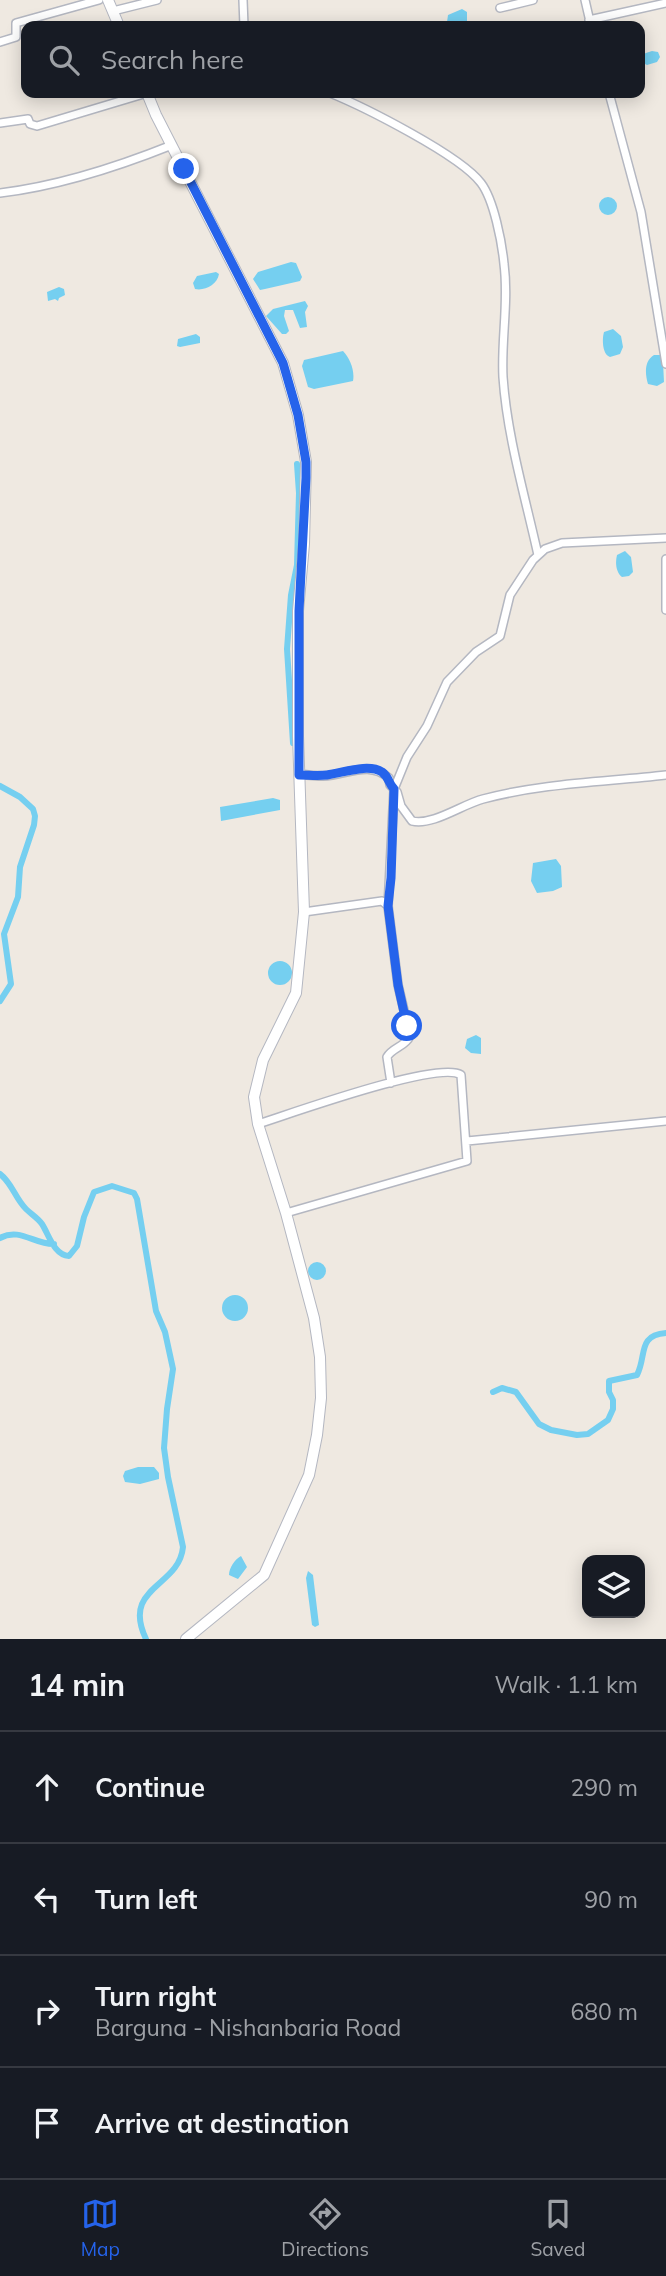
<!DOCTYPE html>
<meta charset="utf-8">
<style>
:root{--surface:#171b24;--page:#20242c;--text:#f1f3f6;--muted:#9ea1a6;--line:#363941;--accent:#2563eb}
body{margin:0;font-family:Mulish,sans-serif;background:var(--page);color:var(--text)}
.controls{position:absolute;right:21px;bottom:21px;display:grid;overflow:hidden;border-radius:14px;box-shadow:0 4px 18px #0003}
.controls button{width:63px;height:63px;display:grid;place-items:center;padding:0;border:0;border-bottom:2px solid var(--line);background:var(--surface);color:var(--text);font:35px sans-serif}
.stop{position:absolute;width:21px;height:21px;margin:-16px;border:5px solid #2563eb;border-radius:50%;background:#fff}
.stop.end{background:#2563eb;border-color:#fff;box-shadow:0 2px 7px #0008}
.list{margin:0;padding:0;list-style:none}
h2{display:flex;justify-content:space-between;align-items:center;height:91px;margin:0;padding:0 28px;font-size:30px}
h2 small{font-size:23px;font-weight:400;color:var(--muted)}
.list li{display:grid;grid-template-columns:46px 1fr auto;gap:21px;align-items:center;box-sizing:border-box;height:112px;padding:0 28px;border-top:2px solid var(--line)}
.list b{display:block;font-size:26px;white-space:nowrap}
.list p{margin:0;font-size:23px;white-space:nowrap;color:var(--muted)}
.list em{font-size:23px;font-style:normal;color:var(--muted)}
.icon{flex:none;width:38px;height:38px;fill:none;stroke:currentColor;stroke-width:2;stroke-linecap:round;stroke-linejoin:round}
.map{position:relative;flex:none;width:666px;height:1639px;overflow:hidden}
.search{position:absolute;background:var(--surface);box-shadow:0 4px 18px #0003;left:21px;right:21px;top:21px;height:77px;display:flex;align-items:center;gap:18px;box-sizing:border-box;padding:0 24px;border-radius:14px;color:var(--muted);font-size:26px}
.sheet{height:539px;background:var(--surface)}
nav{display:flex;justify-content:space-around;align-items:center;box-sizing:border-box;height:98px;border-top:2px solid var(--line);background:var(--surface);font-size:19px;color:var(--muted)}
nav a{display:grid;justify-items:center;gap:4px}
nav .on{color:var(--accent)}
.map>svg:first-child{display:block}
.water{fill:#75cff0}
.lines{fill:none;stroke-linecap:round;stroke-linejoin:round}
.canal{stroke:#75cff0;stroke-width:6}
.minor-casing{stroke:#b4b7c1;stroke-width:10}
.tertiary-casing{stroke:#b4b7c1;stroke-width:12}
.minor{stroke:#fff;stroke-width:7}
.tertiary{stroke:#fff;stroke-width:10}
.route{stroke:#2563eb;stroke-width:9}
</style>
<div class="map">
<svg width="666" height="1639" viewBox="0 0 666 1639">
<rect width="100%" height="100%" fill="#efe9e1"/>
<path class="water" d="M462 9 467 12V22L459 26H450L447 22 448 15Z
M652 51 658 52 660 57 657 62 647 65 641 62 640 55Z
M599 206a9 9 0 1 1 18 0a9 9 0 1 1-18 0Z
M291 262 296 263 302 277 300 281 265 289 260 290 253 279 258 272Z
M216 272 219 274C217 285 205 291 195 289L193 283 197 276Z
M59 287 64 289 65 295 59 298 58 301 55 299 48 301 47 292Z
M305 301 308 306 305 312 307 327 300 328 293 310H285L284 316 289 331 286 334H282L266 316 273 309Z
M613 329 621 336 623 347 620 354 610 357C602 354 602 339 604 332Z
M196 334 200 337V343L180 347 177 346 178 339Z
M343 351C350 358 355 371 353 381L314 389 308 387 302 366 304 360Z
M654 355H660L663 362 664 382 657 386 648 384C645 374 644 361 654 355Z
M625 551 631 557 633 572 629 576 622 577C616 572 615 563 617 555Z
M273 798 280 800V810L221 821 220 807Z
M556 859 561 866 562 887 553 891 537 893 531 881 533 863Z
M268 973a12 12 0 1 1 24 0a12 12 0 1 1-24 0Z
M476 1035 481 1038V1054L471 1053 465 1048 467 1039Z
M308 1271a9 9 0 1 1 18 0a9 9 0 1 1-18 0Z
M222 1308a13 13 0 1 1 26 0a13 13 0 1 1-26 0Z
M138 1467H154L159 1473V1479L140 1484 125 1482 123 1476 125 1471Z
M241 1556 247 1567 238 1579 229 1575C229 1568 235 1559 241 1556Z
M308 1571 313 1575 319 1625 315 1627 312 1625 306 1578Z"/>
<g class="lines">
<path class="canal" d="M293 743 287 649 291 595 297 565 299 493 297 464
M0 786 20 797 33 809 35 816 34 825 20 867 18 897 4 934 11 984 0 1001
M0 1174C12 1183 15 1198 26 1209 31 1214 38 1218 42 1224 49 1235 54 1255 69 1256L77 1246 84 1217 94 1192 112 1186 134 1193 137 1199 156 1311 165 1332 173 1369 167 1409 164 1448 168 1477 183 1547C179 1588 121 1586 146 1639
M0 1238C20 1227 35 1245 54 1244
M493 1392 502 1388 516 1392 539 1424 551 1430 577 1435 588 1434 608 1420 613 1409V1400L609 1392V1381L637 1375C647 1356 637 1335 666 1333"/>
<g class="minor-casing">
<path id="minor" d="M243 0 244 26
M585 0 591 26
M500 8 533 0
M113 11 157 0
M589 20 666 3
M0 42 16 37V23L99 0
M330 93C364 107 460 155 481 183 494 200 502 243 504 264 509 302 501 339 503 377 507 436 525 496 538 555
M609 93 641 212 666 364
M0 123 28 119 30 124 37 126 147 93
M0 193C59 186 117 167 172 145
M666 559V610
M299 774C307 775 315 776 323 776 348 775 368 760 389 778L390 785 397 792 401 806 412 821C433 826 463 804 483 799 543 783 605 782 666 775
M388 906 394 789 407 757 427 726 447 682 476 652 500 636 510 595 533 560 545 549 562 543 666 538
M304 912 382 901 388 906 398 985 410 1036C405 1047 393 1047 387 1057L391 1083
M258 1124C290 1114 439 1060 461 1075L467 1161 286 1213
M467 1141 666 1121"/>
</g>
<g class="tertiary-casing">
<path id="tertiary" d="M108 0 119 26
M147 93 156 115 283 363 298 415 306 462 304 544 298 611V736L304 912 296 993 263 1060 254 1097 258 1124 286 1213 314 1318 320 1357 321 1398 317 1435 309 1475 264 1575 186 1639"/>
</g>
<use href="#minor" class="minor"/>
<use href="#tertiary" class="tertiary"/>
</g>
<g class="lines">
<path class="route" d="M184 169 283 363 298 415 306 462V478L299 611V775C308 775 318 776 327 775 343 773 368 763 382 772 389 777 388 783 394 789L391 878 388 906 398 985 407 1026"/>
</g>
</svg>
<div class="controls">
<button><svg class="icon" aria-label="layers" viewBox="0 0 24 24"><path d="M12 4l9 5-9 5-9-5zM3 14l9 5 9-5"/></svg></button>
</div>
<div class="stop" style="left:407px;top:1026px"></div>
<div class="stop end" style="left:184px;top:169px"></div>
<div class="search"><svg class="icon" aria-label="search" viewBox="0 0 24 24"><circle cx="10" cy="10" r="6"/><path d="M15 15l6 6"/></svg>Search here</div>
</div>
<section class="sheet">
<h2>14 min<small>Walk · 1.1 km</small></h2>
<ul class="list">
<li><svg class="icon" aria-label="ahead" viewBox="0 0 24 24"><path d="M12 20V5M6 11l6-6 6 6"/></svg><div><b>Continue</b></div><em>290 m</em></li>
<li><svg class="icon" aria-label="left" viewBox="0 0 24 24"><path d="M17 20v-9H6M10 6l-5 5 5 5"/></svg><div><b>Turn left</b></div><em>90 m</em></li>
<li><svg class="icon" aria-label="right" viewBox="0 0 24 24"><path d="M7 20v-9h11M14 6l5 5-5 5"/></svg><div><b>Turn right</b><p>Barguna - Nishanbaria Road</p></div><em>680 m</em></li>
<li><svg class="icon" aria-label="arrive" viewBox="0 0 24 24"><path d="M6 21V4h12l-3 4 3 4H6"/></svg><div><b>Arrive at destination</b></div></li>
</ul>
</section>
<nav>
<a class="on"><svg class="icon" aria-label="map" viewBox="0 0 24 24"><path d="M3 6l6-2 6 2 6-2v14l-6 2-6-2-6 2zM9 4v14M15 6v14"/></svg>Map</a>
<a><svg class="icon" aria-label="directions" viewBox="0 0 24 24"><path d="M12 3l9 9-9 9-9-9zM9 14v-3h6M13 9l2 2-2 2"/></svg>Directions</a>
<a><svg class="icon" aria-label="saved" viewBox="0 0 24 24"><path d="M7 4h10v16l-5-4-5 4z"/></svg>Saved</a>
</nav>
